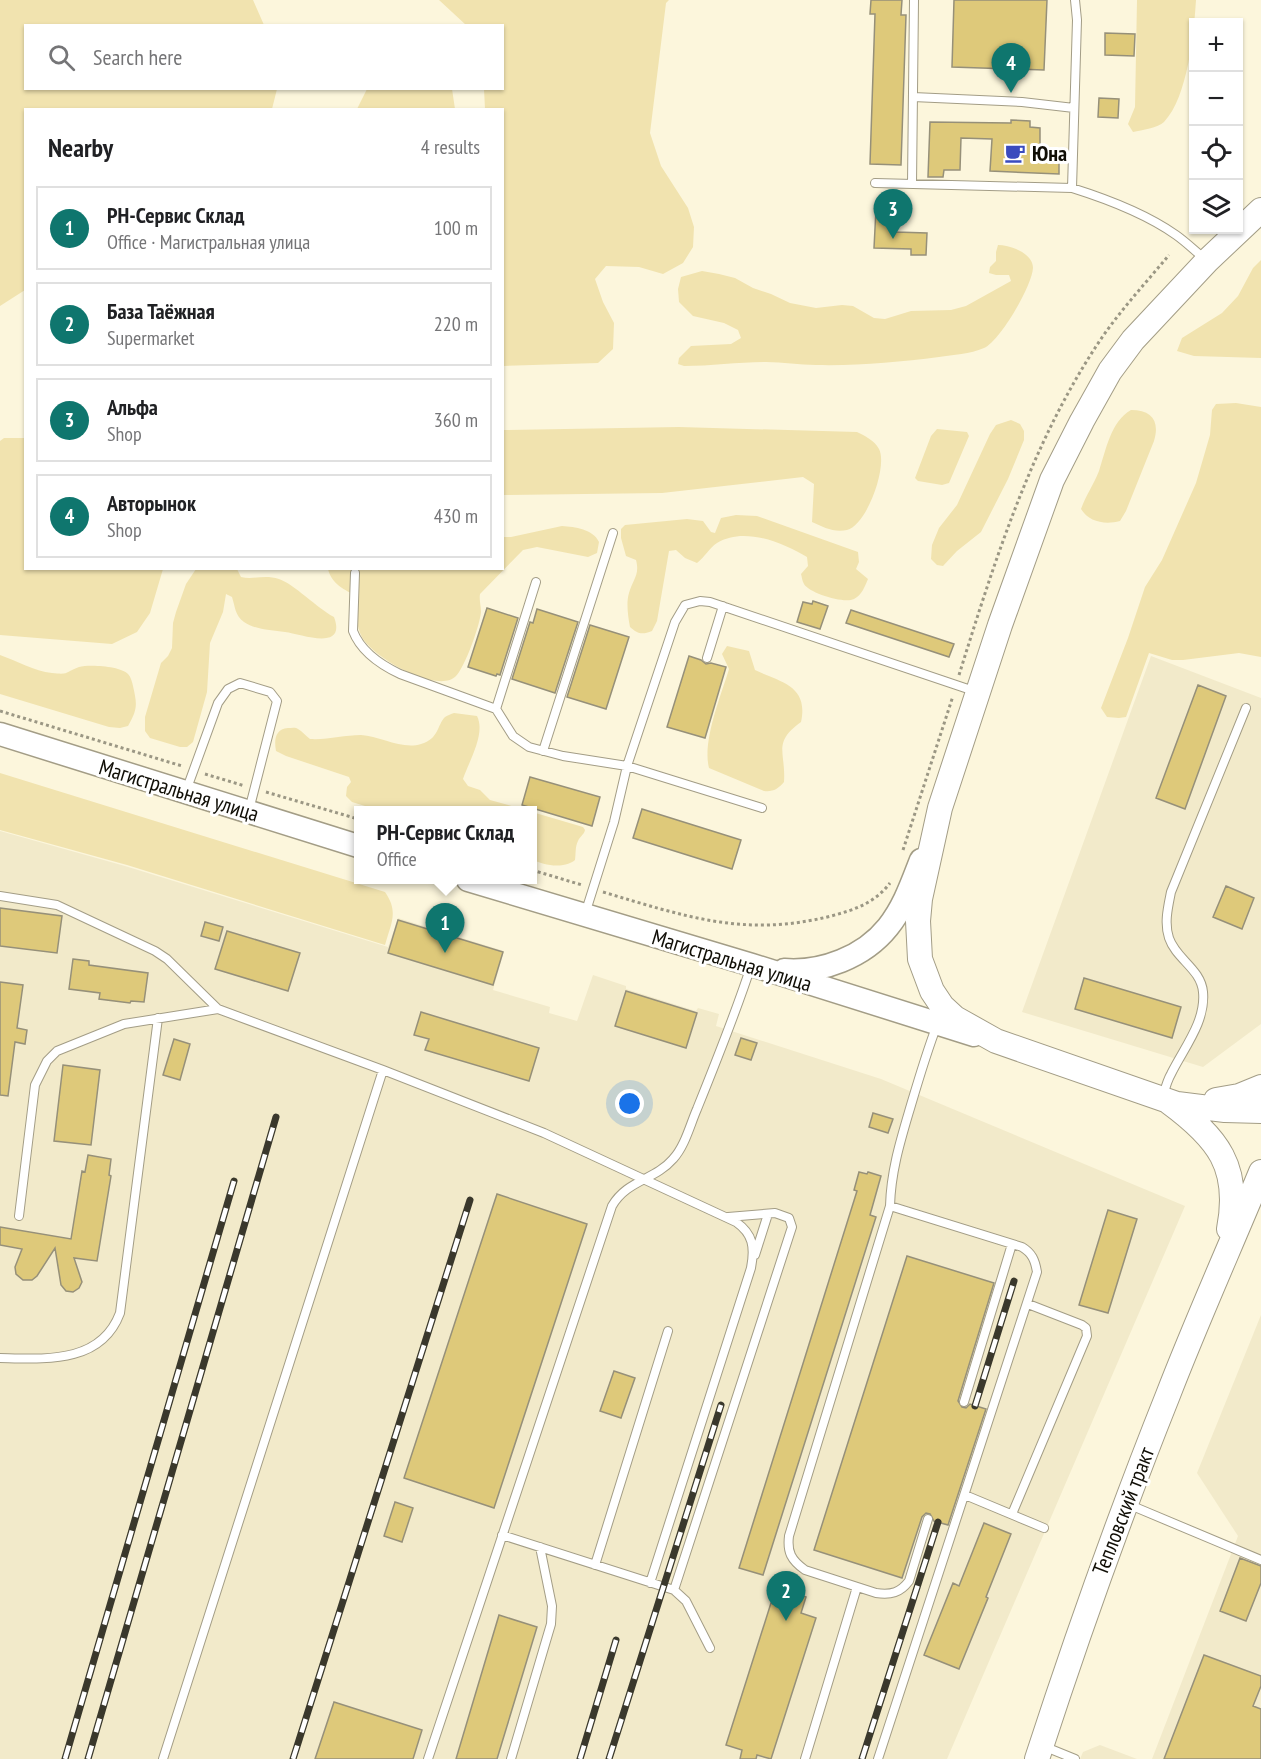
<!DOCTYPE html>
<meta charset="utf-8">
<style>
:root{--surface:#fff;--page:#f2f2f2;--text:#202124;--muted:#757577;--line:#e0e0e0;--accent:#0f766e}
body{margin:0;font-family:"PT Sans Narrow",sans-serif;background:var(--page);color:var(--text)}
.controls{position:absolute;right:18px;top:18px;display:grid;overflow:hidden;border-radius:0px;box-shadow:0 2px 4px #0004}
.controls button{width:54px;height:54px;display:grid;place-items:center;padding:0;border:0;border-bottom:2px solid var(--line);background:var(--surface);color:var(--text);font:30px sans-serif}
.you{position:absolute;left:630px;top:1104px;width:21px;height:21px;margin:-15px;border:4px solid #fff;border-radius:50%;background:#1a73e8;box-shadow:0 0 0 9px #1a73e833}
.badge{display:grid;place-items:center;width:39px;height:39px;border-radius:50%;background:var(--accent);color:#fff;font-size:20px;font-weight:700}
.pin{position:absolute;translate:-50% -50px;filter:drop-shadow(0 2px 3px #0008)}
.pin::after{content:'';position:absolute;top:32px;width:21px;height:18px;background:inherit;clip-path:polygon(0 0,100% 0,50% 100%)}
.popup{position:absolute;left:354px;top:806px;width:183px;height:78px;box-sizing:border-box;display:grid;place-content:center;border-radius:0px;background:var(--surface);filter:drop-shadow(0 2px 4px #0005);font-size:20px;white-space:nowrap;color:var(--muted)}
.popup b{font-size:22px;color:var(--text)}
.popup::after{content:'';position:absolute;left:50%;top:100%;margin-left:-12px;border:12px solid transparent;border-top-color:var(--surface)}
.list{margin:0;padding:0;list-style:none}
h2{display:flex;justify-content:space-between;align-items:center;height:78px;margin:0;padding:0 24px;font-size:26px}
h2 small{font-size:20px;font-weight:400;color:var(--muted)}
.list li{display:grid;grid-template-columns:39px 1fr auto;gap:18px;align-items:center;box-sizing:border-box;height:84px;margin:0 12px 12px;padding:0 12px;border:2px solid var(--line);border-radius:0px}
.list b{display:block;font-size:22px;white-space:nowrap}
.list p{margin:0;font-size:20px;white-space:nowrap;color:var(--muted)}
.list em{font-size:20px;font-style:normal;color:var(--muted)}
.icon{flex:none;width:33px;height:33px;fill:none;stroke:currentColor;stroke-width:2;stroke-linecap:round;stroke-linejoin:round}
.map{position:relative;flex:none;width:1261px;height:1759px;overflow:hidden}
.search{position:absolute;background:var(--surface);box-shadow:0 2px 4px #0004;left:24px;top:24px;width:480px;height:66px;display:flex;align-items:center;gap:15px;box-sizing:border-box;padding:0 21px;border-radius:0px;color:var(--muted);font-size:22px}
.panel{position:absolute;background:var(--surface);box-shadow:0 2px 4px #0004;left:24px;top:108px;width:480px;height:462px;border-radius:0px}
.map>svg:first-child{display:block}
.built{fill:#f2eaca}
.green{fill:#f1e3af}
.building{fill:#dec97a;stroke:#969079;stroke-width:1.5}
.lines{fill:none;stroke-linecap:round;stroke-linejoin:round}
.lane-casing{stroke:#a39d86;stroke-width:10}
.secondary-casing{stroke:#a39d86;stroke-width:25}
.primary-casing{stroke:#a39d86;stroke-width:26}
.path{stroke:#9b9784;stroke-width:3;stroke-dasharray:3 3;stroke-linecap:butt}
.lane{stroke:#fff;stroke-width:8}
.secondary{stroke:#fff;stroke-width:22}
.primary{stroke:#fff;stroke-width:24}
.rail-casing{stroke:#3a382c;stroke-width:7}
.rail{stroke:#fff;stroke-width:4.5;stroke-dasharray:14;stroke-linecap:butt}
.labels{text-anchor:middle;stroke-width:6;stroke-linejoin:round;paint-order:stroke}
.poi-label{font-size:22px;font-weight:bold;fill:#100e06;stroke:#fff;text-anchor:start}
.street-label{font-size:22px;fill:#100e06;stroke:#fff}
</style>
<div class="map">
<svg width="1261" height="1759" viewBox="0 0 1261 1759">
<rect width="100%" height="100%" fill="#fcf6dc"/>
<path class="built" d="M1151 656 1261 698V1024L1203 1067 1022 1012Z
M0 831 125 866 388 947 398 918 504 951 493 990 550 1007 549 1013 577 1021 593 975 626 986V989L696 1011 698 1008 719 1014 716 1026 881 1079 1185 1206 947 1759H0Z
M1261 1315V1759H1152L1238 1536 1197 1473Z
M1100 1745 1137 1759H1080L1083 1752Z"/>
<path class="green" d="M0 0H253L264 25 26 26V88L277 89 272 109 26 110 25 290 0 306Z
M439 0H669L666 3 650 133 661 166 688 208 694 227 693 247 683 263 663 274 639 267 606 266 595 279 603 302 614 323 613 349 598 363 503 366 502 110 485 109 484 89 502 88V26L466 25Z
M1137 0H1196C1194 32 1188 97 1164 122 1158 128 1142 130 1133 132L1128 124 1135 107Z
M367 89H452L455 109H357Z
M998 245C1010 245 1033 253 1033 268 1032 286 1000 341 984 348 970 354 953 355 939 357 899 362 857 366 816 365 799 365 783 362 766 362 739 362 711 366 684 366L678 364 679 358 691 346 731 344 741 338 738 330 724 323 693 316 679 302 678 289 681 277 702 271 719 274 735 278 753 288 771 294 790 303 816 308 842 305 853 306 874 318 885 319 911 311 951 310 966 306 1011 281 1009 275H996L989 273 990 267 996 261V252Z
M1261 260V358L1194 356 1177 351 1182 338 1222 313 1238 296 1253 268Z
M1236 403 1261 407V657L1239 653 1183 660H1172L1149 653 1126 717 1119 718 1107 717 1101 708 1128 638 1145 587 1162 560 1196 483 1210 435 1212 410 1216 404Z
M1131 410C1152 410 1160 421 1154 441L1126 511 1120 521C1105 525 1089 522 1081 509 1086 495 1094 484 1099 471 1106 450 1111 421 1131 410Z
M1011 420 1020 424 1024 431V440L1008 479 981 532 957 551 943 566 937 565 931 559 932 545 939 528 957 505 990 434 996 425Z
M679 427 857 432C865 436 874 440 879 449 888 466 867 525 847 530 834 533 823 527 812 522L814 484 803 477 662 493 503 495V430Z
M937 429 967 432 969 436 949 483 942 485 918 481 915 478 931 436Z
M4 438H25L26 568 163 569 150 613 137 632 112 644 0 635V441Z
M736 515 757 516 858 552 859 562 856 569 868 579C865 586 862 595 854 599 844 604 809 593 804 584 802 581 802 577 801 574L808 566 807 557C783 543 744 526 717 543 709 548 705 557 697 563L685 558 676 550 669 551 657 621 652 631C642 635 638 634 630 627 628 616 626 603 629 593 633 579 640 575 636 560L626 556 621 538V529L625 525 687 519 703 521 711 532 715 533 721 518Z
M562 526C575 527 593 529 599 542L597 553 588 557 537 547 523 550 480 594C479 600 481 606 481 612 480 625 465 667 456 676 438 695 372 657 362 637 355 624 357 610 358 596 345 591 331 583 328 569L502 568 503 537H511Z
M196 569H237L241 577C254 580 264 574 279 579 294 584 317 608 334 617 347 652 301 634 285 632 271 630 256 630 244 622 235 616 235 606 232 597L226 594 223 612 210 643 207 692 193 742 187 747H180L150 738 145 731V717L161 663 168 656 172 648 173 623 176 612 186 584Z
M727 646 749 651 755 670C780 682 809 685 801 722 772 743 786 752 784 782 778 789 773 792 764 791L709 768C702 741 721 696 729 669L722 654Z
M0 655C17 661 34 671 52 673 70 675 65 672 79 667 89 664 121 666 128 674 131 677 132 682 133 686 137 704 138 709 128 726L120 728 109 727 0 694Z
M454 713 477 716C486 734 469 761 463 779L468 786 480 790 490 800 526 810H378L352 802 346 796 347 787 351 782 349 777 286 756 276 751C274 740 275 729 288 728 291 728 296 727 298 729 302 731 306 736 310 739 328 740 344 735 361 735 380 736 402 750 421 744 439 739 437 725 445 717 448 715 451 714 454 713Z
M0 773 385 892C399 912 391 923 385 945L127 865 0 830Z
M532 812 583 827 585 830C584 835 580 836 578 841 575 847 576 853 575 860 564 869 544 866 532 859Z"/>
<path class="building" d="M871 0H902L901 15H906L901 165 870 164 875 14H870Z
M954 0H1047L1044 70 952 67Z
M1105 33 1135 34 1134 56 1105 55Z
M1099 98 1119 99 1118 118 1098 117Z
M1011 120 1030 121V127L1040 128V154H1059V174L990 171 992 139 961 138 960 170H944L943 177H928L930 122 1011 123Z
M876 209 897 210 896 232 927 233 926 255H911V249L874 248Z
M813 601 828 606 820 629 797 622 803 602 812 604Z
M487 608 518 618 500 675 497 674 496 676 468 667Z
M537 609 578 622 555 693 512 679 530 622 533 623Z
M851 610 954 644 949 657 846 623Z
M590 625 629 637 606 709 567 697Z
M689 656 701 660 706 664 711 663 726 667 705 738 667 727Z
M1198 685 1226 696 1185 809 1156 798Z
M530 777 600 797 592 826 522 805Z
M642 809 741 840 732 869 633 838Z
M1226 886 1254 898 1242 929 1213 917Z
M0 908 62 916 57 953 0 946Z
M398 920 503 952 493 985 388 953Z
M205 922 223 927 219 941 201 936Z
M227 931 300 953 288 991 215 969Z
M73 959 89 961V965L148 973 144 1002 131 1001 130 1003 99 999 100 993 69 989Z
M1084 978 1181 1007 1172 1038 1075 1009Z
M0 982 23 985 17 1028 27 1030 25 1044 15 1042 8 1096 0 1095Z
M626 991 697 1013 686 1048 615 1026Z
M421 1012 539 1048 529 1081 425 1050 429 1039 414 1035Z
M741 1038 757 1043 751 1060 735 1055Z
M174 1039 190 1044 180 1080 163 1075Z
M63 1065 100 1070 91 1145 54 1141Z
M873 1113 893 1119 888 1133 869 1127Z
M88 1155 111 1159 109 1175 111 1176 97 1261 74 1258 82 1282 79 1288 73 1292 66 1291 61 1285 55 1248 37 1276 32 1280H23L16 1274 15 1267 22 1249 0 1245V1227L71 1239 82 1171 85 1172Z
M859 1172 867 1174 868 1172 881 1176 870 1215 876 1217 763 1575 739 1568 857 1191 854 1190Z
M497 1194 587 1224 494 1508 404 1478Z
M1108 1210 1137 1219 1108 1313 1079 1305Z
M907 1256 994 1283 958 1401 962 1407 966 1408 970 1404 986 1409 948 1525 934 1521 930 1514 926 1513 922 1517 902 1578 814 1550Z
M614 1371 635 1378 621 1418 600 1411Z
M395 1502 413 1508 402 1542 384 1536Z
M984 1523 1011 1534 986 1597 988 1598 959 1669 924 1655 953 1583 959 1586Z
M1240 1558 1261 1566V1583L1246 1621 1220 1611Z
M791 1592 806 1597 801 1613 816 1618 771 1759 757 1755 756 1759H740L742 1750 726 1745 771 1603 786 1608Z
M499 1615 537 1627 497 1759H456Z
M1204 1655 1261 1676V1686L1253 1706 1261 1709V1759H1164Z
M334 1702 422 1730 413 1759H315Z"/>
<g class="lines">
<g class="lane-casing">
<path id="lane" d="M913 97 1022 102 1074 108
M875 183 1072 188C1107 199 1145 213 1176 235 1186 242 1195 251 1205 259
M912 184 914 0
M1072 188 1077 20 1075 0
M355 573 353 631C361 652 381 665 400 674L496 709
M536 582 496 709 513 736 529 747 563 756 627 766 762 808
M707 658 723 606
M543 751 613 533
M186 791 218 703 228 689 240 683 270 692 277 701 249 810
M0 896 57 905 155 951 167 959 218 1009
M585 914 614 822 627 766 675 622 685 605 700 601 710 602 974 691
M1163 1096C1165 1089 1167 1081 1171 1074 1183 1049 1206 1022 1203 992 1201 969 1176 959 1169 938 1164 923 1168 907 1171 892L1246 708
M19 1216 35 1085 47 1061 57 1051 124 1024 218 1009 383 1070 544 1133 736 1222C753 1234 755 1247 751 1268L650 1583
M755 1255 768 1214
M0 1358C45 1359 101 1364 120 1313L158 1018
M964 1402 1012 1244
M965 1495 1044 1528
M1130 1505 1261 1560
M1012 1514 1087 1336 1086 1328 1082 1325 1028 1304
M928 1519 909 1581C900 1593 891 1595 876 1593L805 1570C791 1560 787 1552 789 1536L890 1206C891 1170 901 1139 911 1105 919 1078 927 1051 937 1025
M502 1535 674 1590 686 1601 710 1648
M595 1565 668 1331
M674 1590 792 1227 789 1218 775 1213 728 1217
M1043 1746 1075 1759
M163 1759 383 1070
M428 1759 612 1206C627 1180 655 1180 673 1159 685 1146 690 1125 697 1109 716 1062 735 1015 751 966
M511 1759 551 1624 552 1606 540 1547
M805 1759 857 1587
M878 1759 1037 1272C1035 1260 1032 1253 1022 1247L890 1206"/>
</g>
<g class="secondary-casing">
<path id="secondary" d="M0 734 358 846
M468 880 752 965 974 1035
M784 970C822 973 864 957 888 927 904 907 912 883 921 860"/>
</g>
<g class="primary-casing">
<path id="primary" d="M1261 210 1207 261 1133 340 1110 371 1082 421 1052 480 1000 625 940 808 920 899 918 921 920 959 932 991 942 1006 955 1018 996 1041 1177 1104 1225 1110 1261 1111
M1216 1100 1239 1096 1261 1087
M1169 1102C1218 1138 1241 1167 1229 1229
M1037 1759C1077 1636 1120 1515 1168 1395 1197 1320 1230 1247 1261 1172"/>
</g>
<path class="path" d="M959 675C994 563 1030 448 1095 348 1116 315 1144 285 1169 255
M0 711 182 766
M205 774 245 786
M266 792 358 819
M903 850 953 696
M532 870 582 885
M603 892C684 916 745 938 831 916 854 910 875 903 890 883"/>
<use href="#lane" class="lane"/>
<use href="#secondary" class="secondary"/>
<use href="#primary" class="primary"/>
<g class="rail-casing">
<path id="rail" d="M975 1406 1014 1281
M65 1759 234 1181
M88 1759 276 1117
M293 1759 470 1200
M580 1759 616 1640
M609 1759 721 1405
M862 1759 938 1522"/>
</g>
<use href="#rail" class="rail"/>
</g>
<defs>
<g id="cafe-bare" transform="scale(1.62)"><path d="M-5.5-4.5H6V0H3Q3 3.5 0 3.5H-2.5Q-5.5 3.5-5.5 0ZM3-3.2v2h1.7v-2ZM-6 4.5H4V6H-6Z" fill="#3a4bbe" stroke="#fff" stroke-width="2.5" paint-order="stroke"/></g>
</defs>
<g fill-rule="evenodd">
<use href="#cafe-bare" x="1015" y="153"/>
</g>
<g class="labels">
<g class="poi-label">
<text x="1032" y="161">Юна</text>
</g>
<g class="street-label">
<text transform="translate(179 790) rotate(17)" y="8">Магистральная улица</text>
<text transform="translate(732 960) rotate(17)" y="8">Магистральная улица</text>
<text transform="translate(1123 1511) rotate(-69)" y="8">Тепловский тракт</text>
</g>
</g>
</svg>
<div class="controls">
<button>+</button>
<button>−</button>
<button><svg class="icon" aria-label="locate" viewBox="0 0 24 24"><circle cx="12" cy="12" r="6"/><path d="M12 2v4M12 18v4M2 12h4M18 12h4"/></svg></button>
<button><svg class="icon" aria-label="layers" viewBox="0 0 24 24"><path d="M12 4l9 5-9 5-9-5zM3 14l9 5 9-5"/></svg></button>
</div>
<div class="you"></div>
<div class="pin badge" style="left:445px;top:953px">1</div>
<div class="popup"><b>РН-Сервис Cклад</b>Office</div>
<div class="pin badge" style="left:786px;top:1621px">2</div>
<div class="pin badge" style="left:893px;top:239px">3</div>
<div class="pin badge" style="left:1011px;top:93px">4</div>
<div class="search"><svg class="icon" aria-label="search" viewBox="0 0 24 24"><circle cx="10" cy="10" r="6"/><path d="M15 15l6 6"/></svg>Search here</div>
<section class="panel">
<h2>Nearby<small>4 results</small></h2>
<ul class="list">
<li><span class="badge">1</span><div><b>РН-Сервис Cклад</b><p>Office · Магистральная улица</p></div><em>100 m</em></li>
<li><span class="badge">2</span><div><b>База Таёжная</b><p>Supermarket</p></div><em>220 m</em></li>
<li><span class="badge">3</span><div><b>Альфа</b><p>Shop</p></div><em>360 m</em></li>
<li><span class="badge">4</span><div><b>Авторынок</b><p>Shop</p></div><em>430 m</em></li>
</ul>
</section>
</div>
